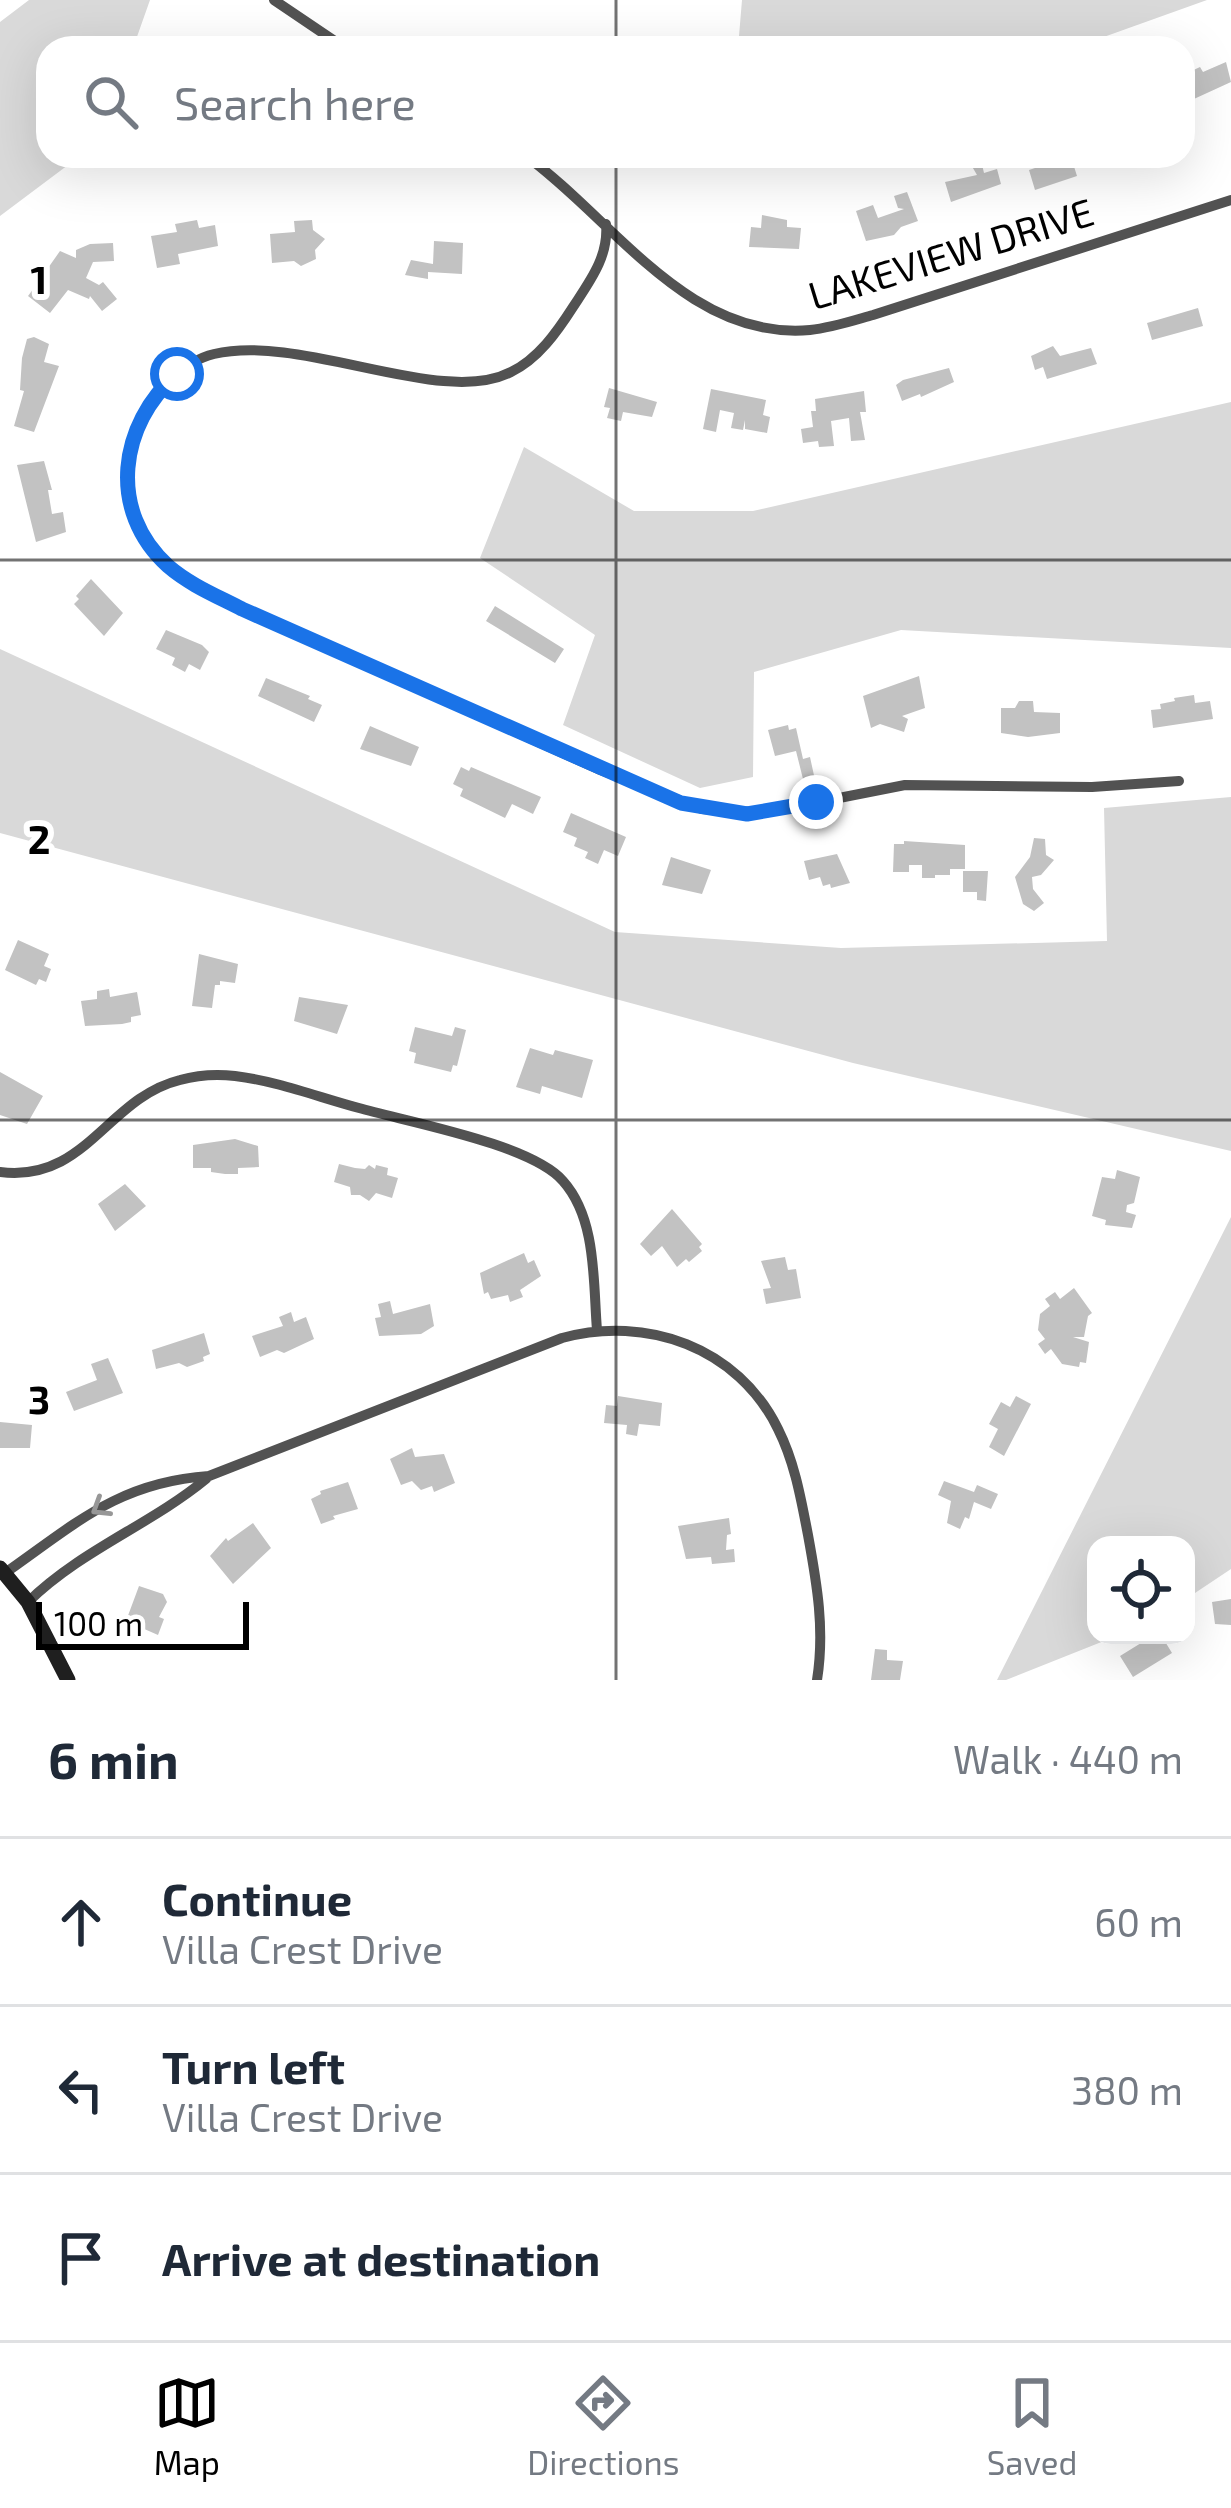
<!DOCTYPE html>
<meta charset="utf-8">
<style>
:root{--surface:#fff;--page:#f6f6f7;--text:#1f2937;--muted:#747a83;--line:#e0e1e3;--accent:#000}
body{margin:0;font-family:"Exo 2",sans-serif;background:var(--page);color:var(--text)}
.controls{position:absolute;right:36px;bottom:36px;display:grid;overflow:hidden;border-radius:24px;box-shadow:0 12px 48px #0002}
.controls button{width:108px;height:108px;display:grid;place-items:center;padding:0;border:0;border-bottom:3px solid var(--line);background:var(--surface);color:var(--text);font:60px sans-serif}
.scale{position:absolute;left:36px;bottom:30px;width:213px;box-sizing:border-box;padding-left:12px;border:6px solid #000;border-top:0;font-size:33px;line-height:42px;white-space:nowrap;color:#000;-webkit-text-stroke:9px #fff;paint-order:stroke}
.stop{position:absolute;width:36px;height:36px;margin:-27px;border:9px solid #1a73e8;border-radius:50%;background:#fff}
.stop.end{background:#1a73e8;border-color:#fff;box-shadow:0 3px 12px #0008}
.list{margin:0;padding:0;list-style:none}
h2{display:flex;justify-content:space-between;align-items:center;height:156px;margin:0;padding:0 48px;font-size:51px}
h2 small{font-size:39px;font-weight:400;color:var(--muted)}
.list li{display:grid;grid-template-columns:78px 1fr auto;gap:36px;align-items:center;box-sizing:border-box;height:168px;padding:0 48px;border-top:3px solid var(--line)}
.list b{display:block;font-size:45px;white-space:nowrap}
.list p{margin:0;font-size:39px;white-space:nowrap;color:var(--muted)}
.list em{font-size:39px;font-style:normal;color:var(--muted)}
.icon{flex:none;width:66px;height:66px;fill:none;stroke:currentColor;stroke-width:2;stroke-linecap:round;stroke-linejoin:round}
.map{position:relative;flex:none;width:1231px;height:1680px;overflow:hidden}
.search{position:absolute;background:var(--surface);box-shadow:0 12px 48px #0002;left:36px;right:36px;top:36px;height:132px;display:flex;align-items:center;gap:30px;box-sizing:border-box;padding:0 42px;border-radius:36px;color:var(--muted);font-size:45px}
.sheet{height:660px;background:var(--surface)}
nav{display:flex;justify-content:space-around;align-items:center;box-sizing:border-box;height:168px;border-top:3px solid var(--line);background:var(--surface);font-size:33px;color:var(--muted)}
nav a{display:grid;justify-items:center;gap:6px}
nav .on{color:var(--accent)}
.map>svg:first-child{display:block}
.green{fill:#d9d9d9}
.building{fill:#c2c2c2}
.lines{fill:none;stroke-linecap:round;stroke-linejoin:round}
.minor{stroke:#525252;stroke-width:10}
.secondary{stroke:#1f1f1f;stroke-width:15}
.oneway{stroke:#979797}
.route{stroke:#1a73e8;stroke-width:15}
.grid{fill:none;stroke:#000;stroke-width:3;stroke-opacity:0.55}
.labels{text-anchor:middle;stroke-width:12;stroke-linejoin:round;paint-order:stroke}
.street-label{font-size:39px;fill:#000;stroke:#fff}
.grid-label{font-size:39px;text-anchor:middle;font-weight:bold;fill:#000;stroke:#fff;stroke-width:12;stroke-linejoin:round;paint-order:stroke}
</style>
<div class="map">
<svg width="1231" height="1680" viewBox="0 0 1231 1680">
<rect width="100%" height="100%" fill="#fff"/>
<path class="green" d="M29 0H150L133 48H48V156H80L0 216V22Z
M742 0H1207L1073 48H738Z
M1231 402V648L901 630 754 672 753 777 700 788 563 725 595 635 480 558 524 447 634 511H753Z
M0 649 615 932 841 948 1107 941 1104 808 1231 797V1151L853 1063 0 833Z
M1231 1217V1569L1186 1599V1545H1096V1635H1119L1006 1680H997Z"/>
<path class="building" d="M1226 62 1231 82 1183 104V75L1200 67 1203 72Z
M966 156H980L984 173 997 169 1001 184 951 202 945 182 977 175Z
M1031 156H1048L1051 163 1071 157 1077 176 1035 190 1029 170 1035 168Z
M907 192 918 221 901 227 894 235 866 241 856 211 873 205 878 218 904 209 898 208 894 196Z
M762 215 787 220V227L801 228 799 249 749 247 751 227 761 228Z
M197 220 199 228 215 225 218 246 178 254 180 264 157 268 151 236 177 232 175 224Z
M312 220 313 230 325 239 315 250 316 259 301 266 294 261 272 263 270 234 295 232 294 221Z
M434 241 463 243 462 274 428 272V279L405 275 411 260 433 264Z
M113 243 114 261 93 262 86 278 99 285 103 282 117 299 102 311 90 296 89 299 68 290 50 313 28 296 34 288 40 291 46 283 41 278 60 251 76 258V250L90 244Z
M1198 308 1203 326 1152 340 1147 323Z
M34 337 49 344 44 362 59 366 34 432 14 426 24 391 20 390 22 358 27 339Z
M1053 346 1060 356 1091 348 1097 364 1047 379 1043 367 1035 370 1031 356Z
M949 368 954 382 921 397 920 394 902 401 896 385 903 380Z
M609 388 657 402 652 417 623 412 621 421 607 418 610 408 604 407Z
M711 389 766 400 763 415 770 417 767 433 745 429V420L743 430 731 428 734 413 720 410 716 432 703 429Z
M864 391 866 412H860L865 440 851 441 849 418 831 421 834 446 819 447 818 441 803 443 801 429 813 427 811 411H816L815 399Z
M44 461 52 490H48L52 514 63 512 66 532 36 542 17 465Z
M91 579 123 613 104 636 74 604 79 599 76 596Z
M495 606 564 649 555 663 486 621Z
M166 630 202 645 209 652 200 670 189 664 185 672 172 665 175 658 156 649Z
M919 676 925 708 902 716 908 719 904 732 880 724 871 728 863 696Z
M266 678 310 696 308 699 322 705 314 722 258 696Z
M1194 695 1195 703 1210 701 1213 719 1153 728 1151 710 1161 709 1160 704 1175 701 1174 698Z
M1019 701H1033L1034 712 1060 713V733L1028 737 1001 733V708H1015Z
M788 725 789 730 796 728 803 759 810 757 815 780 804 783 796 751 775 756 768 730Z
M370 726 419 747 411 766 360 749Z
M461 767 469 771 471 767 541 797 533 814 512 804 505 818 460 796 463 789 453 784Z
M571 813 626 837 618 856 604 850 598 864 585 858 588 852 574 846 577 838 563 832Z
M1034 838 1045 839 1046 855 1054 860 1041 875 1032 877 1033 889 1044 903 1034 911 1023 904 1015 877 1030 857Z
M904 841 965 845V869H950V875H935V878H922V865H909V872H893L894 844H904Z
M837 854 850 883 831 888 830 884 823 886 820 877 809 880 804 861Z
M671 857 711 870 702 894 662 885Z
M963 871H988L986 901 977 900V892H963Z
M18 940 49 954 44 966 51 969 46 982 39 979 36 985 5 970Z
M199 954 238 964 235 983 220 981V985H215L212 1008 192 1006Z
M109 989 110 997 137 992 141 1015 131 1017V1022L122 1024 85 1026 81 1001 97 999V991Z
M299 997 348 1005 337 1034 294 1021Z
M415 1027 452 1036 455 1027 466 1030 457 1066 453 1065 451 1072 414 1063 416 1053 409 1051Z
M530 1048 553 1055 555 1050 593 1060 582 1098 542 1086 540 1094 516 1087Z
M0 1072 43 1096 27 1124 0 1115Z
M235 1139 258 1146 259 1167 238 1168V1174H225L211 1172V1168H193V1145Z
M339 1164 355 1168 365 1169 369 1165 375 1169 376 1165 388 1168 387 1175 398 1178 392 1198 376 1193 369 1201 360 1195H351L350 1187 334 1182Z
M1117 1170 1140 1177 1134 1203 1127 1205 1126 1212 1136 1215 1132 1228 1105 1225 1106 1220 1092 1216 1102 1177 1115 1179Z
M125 1184 146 1206 115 1231 98 1204Z
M672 1209 702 1244 699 1247 702 1251 689 1262 686 1259 677 1267 662 1246 651 1256 640 1244Z
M524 1253 528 1263 534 1260 541 1276 520 1290 523 1297 510 1302 508 1295 491 1299 488 1292 484 1294 480 1273Z
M785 1257 788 1270 796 1269 801 1298 766 1304 763 1289 771 1288 761 1261Z
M1074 1288 1092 1313 1088 1316 1084 1337H1073L1089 1342 1086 1363 1080 1362 1079 1367 1062 1364 1051 1349 1045 1354 1038 1344 1045 1339 1038 1330 1040 1314 1050 1306 1045 1299 1055 1292 1060 1299Z
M390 1301 393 1314 430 1304 434 1326 421 1334 379 1336 375 1318 381 1317 378 1304Z
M291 1312 294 1322 306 1317 314 1339 284 1353 277 1350 260 1357 252 1336 283 1326 279 1317Z
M204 1333 210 1354 203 1357 204 1361 187 1367 179 1363 156 1369 152 1350Z
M108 1358 123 1393 74 1411 66 1392 97 1380 91 1364Z
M618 1396 662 1403 660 1426 639 1424 637 1436 626 1434 627 1425 604 1423 606 1405 617 1406Z
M1016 1396 1031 1404 1004 1456 989 1447 998 1429 989 1424 1001 1402 1010 1407Z
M0 1422 32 1425 30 1448H0Z
M412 1448 415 1457 444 1454 455 1483 434 1492 432 1486 421 1490 412 1481 401 1485 390 1459Z
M944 1481 974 1492 977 1485 998 1494 991 1509 974 1502 969 1519 965 1517 960 1529 947 1523 951 1501 938 1495Z
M348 1482 358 1509 333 1516 335 1519 321 1524 311 1499 321 1494 320 1491Z
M729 1518 731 1534 727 1535 726 1550 734 1549 735 1562 712 1564 711 1557 686 1559 678 1526Z
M253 1523 271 1548 233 1584 210 1556 226 1538 228 1541Z
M139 1586 163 1594 167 1602 159 1617 164 1619 158 1635 126 1621Z
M1231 1599V1625L1215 1624 1212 1602Z
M1154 1635H1161L1172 1653 1133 1677 1120 1656Z
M875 1649 887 1650V1660L903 1661 900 1680H871Z"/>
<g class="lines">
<path class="minor" d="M274 0 345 48
M526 156C613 219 689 341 810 330 831 328 852 321 873 315L1231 200
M606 224C609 256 590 281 573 307 557 332 538 359 511 372 442 408 303 333 214 354 196 358 180 370 167 382 117 430 116 503 158 555 180 581 213 594 242 609L598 769 702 809 763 813 905 785 1092 787 1179 781
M0 1172C86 1183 107 1098 180 1080 198 1075 217 1074 235 1076 277 1081 318 1097 359 1108 408 1122 531 1144 563 1181 597 1219 593 1282 597 1330
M5 1573C75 1524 119 1482 209 1476L562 1338C646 1315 738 1347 778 1429 795 1463 801 1499 808 1535 817 1584 825 1630 817 1680
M28 1602C81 1550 150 1525 206 1479"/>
<path class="secondary" d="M0 1568 28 1602 68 1680"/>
</g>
<defs><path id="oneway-chevron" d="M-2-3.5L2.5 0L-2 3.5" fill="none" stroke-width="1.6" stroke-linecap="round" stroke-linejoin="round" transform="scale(3)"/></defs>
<use class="oneway" href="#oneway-chevron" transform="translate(100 1508) rotate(148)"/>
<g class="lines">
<path class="route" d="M177 374C119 424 107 511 168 566 190 585 217 596 242 609L681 803 747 814 816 802"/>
</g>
<path class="grid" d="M616 0V48M616 156V1680M0 560H1231M0 1120H1231"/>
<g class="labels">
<g class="street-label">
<text transform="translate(951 254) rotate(-17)" y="14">LAKEVIEW DRIVE</text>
</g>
</g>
<g class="grid-label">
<text x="39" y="294">1</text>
<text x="39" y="854">2</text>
<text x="39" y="1414">3</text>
</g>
</svg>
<div class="controls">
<button><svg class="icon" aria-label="locate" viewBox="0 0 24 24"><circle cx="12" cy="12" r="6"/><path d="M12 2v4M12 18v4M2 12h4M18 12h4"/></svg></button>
</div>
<div class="scale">100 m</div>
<div class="stop" style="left:177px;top:374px"></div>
<div class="stop end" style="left:816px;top:802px"></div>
<div class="search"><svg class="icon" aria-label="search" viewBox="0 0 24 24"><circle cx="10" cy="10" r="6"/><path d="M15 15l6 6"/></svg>Search here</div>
</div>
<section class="sheet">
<h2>6 min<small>Walk · 440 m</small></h2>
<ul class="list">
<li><svg class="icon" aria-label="ahead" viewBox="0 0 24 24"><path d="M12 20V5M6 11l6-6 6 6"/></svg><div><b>Continue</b><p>Villa Crest Drive</p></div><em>60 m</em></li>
<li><svg class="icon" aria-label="left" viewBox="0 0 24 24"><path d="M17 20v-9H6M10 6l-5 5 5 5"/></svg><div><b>Turn left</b><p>Villa Crest Drive</p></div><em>380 m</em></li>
<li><svg class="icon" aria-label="arrive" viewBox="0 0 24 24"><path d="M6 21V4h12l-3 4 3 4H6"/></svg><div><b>Arrive at destination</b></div></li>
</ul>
</section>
<nav>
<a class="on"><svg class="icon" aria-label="map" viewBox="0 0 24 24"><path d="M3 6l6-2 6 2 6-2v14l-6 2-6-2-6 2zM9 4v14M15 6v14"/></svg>Map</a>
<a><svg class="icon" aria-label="directions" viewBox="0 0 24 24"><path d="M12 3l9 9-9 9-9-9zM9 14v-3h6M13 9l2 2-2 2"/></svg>Directions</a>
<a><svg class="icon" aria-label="saved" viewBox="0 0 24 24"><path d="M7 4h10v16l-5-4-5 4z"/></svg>Saved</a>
</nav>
